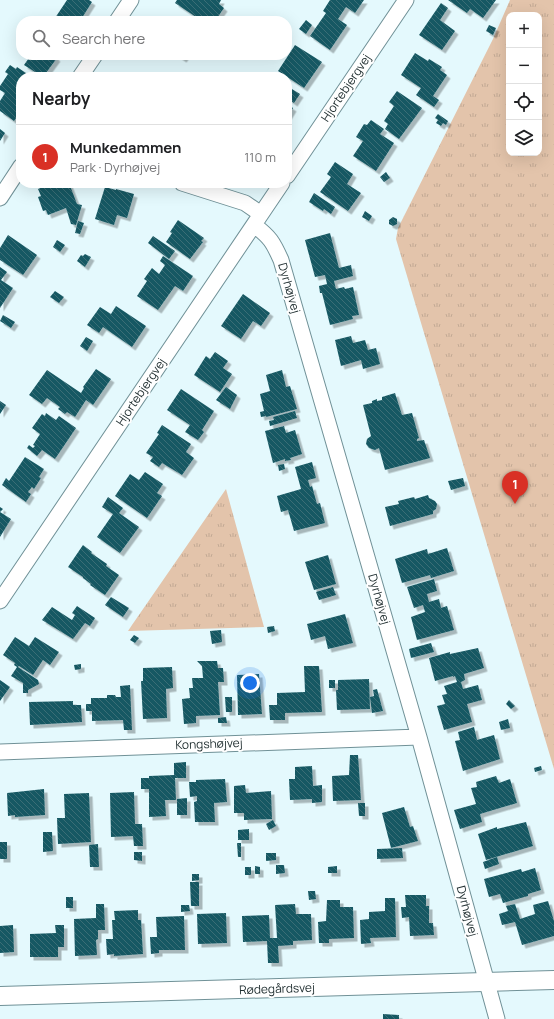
<!DOCTYPE html>
<meta charset="utf-8">
<style>
:root{--surface:#fff;--page:#f2f2f2;--text:#202124;--muted:#757577;--line:#e0e0e0;--accent:#d93025}
body{margin:0;font-family:Manrope,sans-serif;background:var(--page);color:var(--text)}
.controls{position:absolute;right:12px;top:12px;display:grid;overflow:hidden;border-radius:8px;box-shadow:0 4px 16px #0002}
.controls button{width:36px;height:36px;display:grid;place-items:center;padding:0;border:0;border-bottom:1px solid var(--line);background:var(--surface);color:var(--text);font:20px sans-serif}
.you{position:absolute;left:250px;top:683px;width:14px;height:14px;margin:-10px;border:3px solid #fff;border-radius:50%;background:#1a73e8;box-shadow:0 0 0 6px #1a73e833}
.badge{display:grid;place-items:center;width:26px;height:26px;border-radius:50%;background:var(--accent);color:#fff;font-size:13px;font-weight:700}
.pin{position:absolute;translate:-50% -33px;filter:drop-shadow(0 1px 2px #0008)}
.pin::after{content:'';position:absolute;top:21px;width:14px;height:12px;background:inherit;clip-path:polygon(0 0,100% 0,50% 100%)}
.list{margin:0;padding:0;list-style:none}
h2{display:flex;justify-content:space-between;align-items:center;height:52px;margin:0;padding:0 16px;font-size:17px}
h2 small{font-size:13px;font-weight:400;color:var(--muted)}
.list li{display:grid;grid-template-columns:26px 1fr auto;gap:12px;align-items:center;box-sizing:border-box;height:64px;padding:0 16px;border-top:1px solid var(--line)}
.list b{display:block;font-size:15px;white-space:nowrap}
.list p{margin:0;font-size:13px;white-space:nowrap;color:var(--muted)}
.list em{font-size:13px;font-style:normal;color:var(--muted)}
.icon{flex:none;width:22px;height:22px;fill:none;stroke:currentColor;stroke-width:2;stroke-linecap:round;stroke-linejoin:round}
.map{position:relative;flex:none;width:554px;height:1019px;overflow:hidden}
.search{position:absolute;background:var(--surface);box-shadow:0 4px 16px #0002;left:16px;top:16px;width:276px;height:44px;display:flex;align-items:center;gap:10px;box-sizing:border-box;padding:0 14px;border-radius:16px;color:var(--muted);font-size:15px}
.panel{position:absolute;background:var(--surface);box-shadow:0 4px 16px #0002;left:16px;top:72px;width:276px;height:116px;border-radius:16px}
.map>svg:first-child{display:block}
.park{fill:url(#park-tufts);fill-rule:evenodd}
.building{fill:url(#building-back-hatch);filter:url(#shadow)}
.lines{fill:none;stroke-linecap:round;stroke-linejoin:round}
.minor-casing{stroke:#709197;stroke-width:17}
.tertiary-casing{stroke:#709197;stroke-width:20}
.minor{stroke:#fff;stroke-width:15}
.tertiary{stroke:#fff;stroke-width:18}
.labels{text-anchor:middle;stroke-width:4;stroke-linejoin:round;paint-order:stroke}
.street-label{font-size:12px;fill:#223032;stroke:#fff}
</style>
<div class="map">
<svg width="554" height="1019" viewBox="0 0 554 1019">
<defs>
<pattern id="park-tufts" width="24" height="20" patternUnits="userSpaceOnUse"><rect width="24" height="20" fill="#e3c4ab"/><path d="M3 7l-1-3M5 7V3M7 7l1-3M15 17l-1-3M17 17v-4M19 17l1-3" fill="none" stroke="#c2a994"/></pattern>
<pattern id="building-back-hatch" width="6" height="6" patternUnits="userSpaceOnUse"><rect width="6" height="6" fill="#195963"/><path d="M-1 5l2 2M0 0l6 6M5-1l2 2" fill="none" stroke="#3a6e76"/></pattern>
<filter id="shadow"><feDropShadow dx="3.5" dy="3.5" stdDeviation="0" flood-color="#0004"/></filter>
</defs>
<rect width="100%" height="100%" fill="#e4f9fd"/>
<path class="park" d="M510 0H554V769L396 239 398 228 493 39ZM509 15H539V153H509Z
M226 489 264 627 128 631 132 625Z"/>
<path class="building" d="M67 0H89L92 2 80 21H53Z
M177 0H221L219 4 224 8 215 21H202L175 3Z
M330 0H364L355 13 346 7 338 19 347 25 330 50 310 36 326 13 323 11Z
M448 0H496L483 18 470 9 467 13Z
M441 3 448 8 440 20 455 31 442 50 419 35Z
M306 20 312 25 306 34 299 29Z
M489 25 496 28 493 35 486 31Z
M295 45 322 62 304 88 278 71Z
M415 53 428 61 429 59 442 67 440 70 447 75 433 96 439 100 434 107 416 95 421 88 401 75Z
M31 55H57L55 57 57 58 43 77 24 65Z
M177 55H186L183 59Z
M10 65 16 69 17 67 32 77H21V111L14 121 0 111V101L5 93 0 90V86L8 74 5 72Z
M128 74 138 77H127Z
M287 86 300 94 294 103 287 98Z
M397 91 422 108 399 139 385 129 388 124 384 121 394 106 389 102Z
M287 104 293 108 287 118Z
M438 114 448 121 446 125 443 123 441 126 436 123 438 120 435 118Z
M371 120 384 129 380 134 394 143 376 171 353 156 363 141 356 137 364 124 367 125Z
M0 129 5 133 0 141Z
M335 162 353 174 347 184 361 193 348 211 320 192 331 177 327 174Z
M386 172 390 178 384 182 380 177Z
M50 183H69L77 204 82 205 76 225 71 224 66 208 48 215 46 210 43 211 38 197 41 196 38 189 50 184Z
M105 187 116 190V189L134 194 127 218 117 215 114 225 95 219Z
M314 193 335 207 331 214 324 209 323 211 309 202Z
M365 211 372 216 369 221 362 217Z
M393 217 397 219V224L393 226 389 224V220Z
M178 220 204 238 201 241 203 242 190 259 166 242 172 233 170 232Z
M78 221 84 223 80 234 75 233Z
M330 233 339 268 351 265 353 276 334 281 336 289 344 287 345 289 353 287 359 315 352 316 353 319 330 325 322 293H320L319 286 327 284 325 275 315 277 305 240Z
M8 235 37 255 23 275 0 260V248Z
M153 236 175 251 169 259 148 243Z
M57 240 65 245 60 252 53 247Z
M85 254 91 257 85 267 77 261 81 255 83 256Z
M163 256 193 276 183 291 175 286 158 310 137 296 147 281 144 279 152 268 159 274 165 265 160 261Z
M0 267 7 272 1 280 13 288 0 308Z
M55 291 64 297 59 303 50 297Z
M243 294 270 313 261 326 253 321 241 339 221 326Z
M116 306 146 326 132 347 103 327 99 333 87 325 100 307 111 314Z
M3 315 15 322 11 328 0 321Z
M351 336 353 343 365 340 368 350 376 348 380 364 363 369 361 360 341 366 335 340Z
M86 337 93 341 87 351 80 346Z
M215 352 228 361 223 368 232 374 220 392 194 375 206 356 210 359Z
M96 369 111 379 93 405 86 400 75 417 67 412 65 414 58 409 60 407 47 398 42 404 29 395 47 370 81 393 84 388 83 387Z
M282 370 286 387 290 386 297 409 266 417V416L261 417 260 412 264 411 260 394 270 391 266 375Z
M226 387 237 395 230 409 216 400Z
M181 389 214 411 202 430 204 432 198 440 185 432 190 425 167 410Z
M395 393 402 415 412 413 419 438 417 439V441L424 440 430 458 385 470 379 448 375 450 369 448 366 444 367 439 371 436 363 405 372 403V401L377 399V401L382 400V397Z
M0 401 6 405 0 414Z
M295 411 297 418 270 426 269 421 274 420 273 417Z
M46 413 56 420 59 416 76 428 55 459 42 450 37 456 27 448 29 445 33 448 35 446 33 445 40 434 32 428 42 414 45 416Z
M162 425 191 444 186 452 194 458 182 475 162 463 159 467 150 461 153 457 146 453 159 434 157 433Z
M284 426 286 433 295 430 302 454 290 458 291 460 285 461V459L273 463 265 431Z
M25 457 44 469 39 477 41 478 34 489 32 487 28 492 31 494 26 502 2 485 6 478 9 481Z
M312 462 316 478 308 480 310 487 312 486 317 504 320 503 325 523 294 531 288 510 281 512 277 496 301 489 295 467Z
M284 464 285 469 279 471 278 465Z
M145 472 163 484 157 493 162 496 147 518 115 496 130 474 139 480Z
M463 478 465 486 451 490 448 481Z
M428 495 429 498 435 501 437 504 436 509 433 511V514L390 526 385 507 399 504 398 501 414 497 415 499Z
M108 497 123 508 119 513 139 527 120 553 97 537 113 514 102 507Z
M0 507 3 509 0 512 11 519 0 537Z
M83 545 92 552 91 553 107 564 106 566 119 575 105 595 90 585 91 584 83 578V577L68 567Z
M447 548 454 571 431 578 430 575 402 583 395 559 427 549 428 554Z
M328 555 336 584 314 590 305 562Z
M434 579 437 591 427 594 429 602 439 599 441 608 447 606 454 630 417 640 411 617 425 612 423 605 414 608 407 587Z
M333 587 336 595 319 600 316 592Z
M111 597 129 608 123 617 105 605Z
M77 606 95 618 90 626 85 623 73 639 42 620 52 607 72 620 75 615 72 613Z
M345 614 353 643 328 649 325 636 311 640 307 624Z
M274 626 275 631 268 633 267 627Z
M221 630 222 642 212 644 210 631Z
M134 635 139 638 135 643 130 640Z
M15 637 29 646 35 637 59 652 50 665 43 660 33 675 19 666 18 667 38 680 39 684 28 690V693H23V683L11 676 17 667 14 665 15 663 3 655Z
M431 643 434 652 411 658 409 649Z
M478 648 484 668 464 674 465 680 461 682 463 689 478 685 482 700 467 704 472 722 444 730 437 706 445 704 442 695 447 694 444 686 457 682 455 676 453 677V676L435 681 429 658 450 652V654Z
M197 661H217L218 668H223L224 682H218L220 715 196 716V723L184 724 182 699 190 698 189 688H193L192 678H203L202 666Z
M81 664V669L75 670 74 665Z
M304 666H319L322 712 285 713V720H270L269 705H277V693L305 692Z
M172 667 173 688 166 689 167 718 143 719 141 681H143V668Z
M259 674 262 714 238 715 237 675Z
M369 679 370 709 337 710 336 690H338V680Z
M0 680 10 687 0 701Z
M329 680H335V688H329Z
M130 685 132 730H124L123 720 92 721V711H86V704H91V698H107V695H115L116 697H121L120 686Z
M377 689 383 711 372 713 370 697 374 696 373 690Z
M225 697H232V712H226Z
M509 700 515 706 511 709 506 704Z
M73 701V705H81L82 722 30 725 29 702Z
M226 717 227 723H218V718Z
M508 719 510 728 501 730 499 722Z
M474 727 477 740 494 735 500 759 463 771 455 741 460 740 458 732Z
M350 755H358L361 800 333 801 332 776 349 775Z
M186 762V778H175L176 800H165L166 816 149 817V789H141V778H149V776L174 775V763Z
M312 766 313 786 322 785V802L312 803V799L290 800 289 779H295V767Z
M541 766 542 770 535 772 534 768Z
M496 776 499 783 510 779 517 803 480 814 482 822 460 829 454 810 476 804 471 788 477 787 476 782Z
M225 779 227 802 214 803 215 822H195L194 802 197 801V796L190 797 189 782H196V780Z
M245 785 246 793 271 791 272 819 244 820V813H234V786Z
M44 789 45 815 15 817V815L8 816 7 793Z
M134 792 135 824H142L143 846H134L133 836 111 837 110 793Z
M89 793 91 842 58 844 57 818H65L64 794Z
M187 798V815H177V799Z
M358 803H365V816H359Z
M404 807 410 827 413 826 418 841 391 848 382 813Z
M273 820 276 826 269 830 266 824Z
M526 822 533 846 486 860 478 834 497 827V829Z
M249 829V840H238V830Z
M43 832H52L53 851 43 852Z
M0 842H7V859H0Z
M237 843H241V857H238Z
M98 844 99 867H90L89 845Z
M402 848 403 858 377 859V849Z
M134 852H142V861L134 860Z
M266 853H276V860L266 861Z
M497 857 499 864 485 869 483 862Z
M276 865H284L285 873 276 874Z
M255 866 260 867V874H255Z
M337 866V873H328V867Z
M245 867H251V875H245Z
M535 868 541 890 528 894V896L503 903 500 894 489 897 484 879 521 869 522 872Z
M192 874H199V880L192 881Z
M190 882H199V906H191Z
M308 891H315L316 899 309 900Z
M405 895H426V906H429V923H433L434 935 410 936 409 917 402 918 401 907H406Z
M66 897H73V908H66Z
M385 898H395L396 937 370 938 371 943 361 944 360 920 369 919V912L385 911Z
M327 900H340V907H353L354 938 329 939V943H319L318 922 326 921Z
M548 901 554 921V936L522 945 515 922 502 925 499 914 508 911 506 906 515 904 520 919 535 914 533 905Z
M96 904H104L105 930H98V939L96 940 97 955 75 956 74 919 96 918Z
M295 904 296 914H311L312 940 293 941V945L278 946 279 963H268L267 941 243 942 242 916 269 915 270 938H277L275 905Z
M181 905H189L190 911 181 912Z
M138 910V920H141L143 954 114 956V954L107 955 106 939H113L112 920H115L114 911Z
M226 913 227 943 198 944 197 914Z
M184 916 185 950H159V953L151 954 150 937H157L156 917Z
M13 925 14 952 0 953V926Z
M55 925H64V947H58V957H30V934L56 933Z
M383 1014 399 1015V1019H383Z"/>
<g class="lines">
<g class="minor-casing">
<path id="minor" d="M117 21 131 0
M80 77 95 55
M287 176 406 0
M182 183 245 203 261 214
M0 198 21 166
M254 225C270 237 273 242 281 260L419 737 497 1019
M0 601 282 183
M0 752 419 737"/>
</g>
<g class="tertiary-casing">
<path id="tertiary" d="M0 996 554 980"/>
</g>
<use href="#minor" class="minor"/>
<use href="#tertiary" class="tertiary"/>
</g>
<g class="labels">
<g class="street-label">
<text transform="translate(346 88) rotate(-56)" y="4">Hjortebjergvej</text>
<text transform="translate(289 288) rotate(74)" y="4">Dyrhøjvej</text>
<text transform="translate(141 392) rotate(-56)" y="4">Hjortebjergvej</text>
<text transform="translate(379 599) rotate(74)" y="4">Dyrhøjvej</text>
<text transform="translate(209 744) rotate(-2)" y="4">Kongshøjvej</text>
<text transform="translate(467 911) rotate(75)" y="4">Dyrhøjvej</text>
<text transform="translate(277 989) rotate(-2)" y="4">Rødegårdsvej</text>
</g>
</g>
</svg>
<div class="controls">
<button>+</button>
<button>−</button>
<button><svg class="icon" aria-label="locate" viewBox="0 0 24 24"><circle cx="12" cy="12" r="6"/><path d="M12 2v4M12 18v4M2 12h4M18 12h4"/></svg></button>
<button><svg class="icon" aria-label="layers" viewBox="0 0 24 24"><path d="M12 4l9 5-9 5-9-5zM3 14l9 5 9-5"/></svg></button>
</div>
<div class="you"></div>
<div class="pin badge" style="left:515px;top:504px">1</div>
<div class="search"><svg class="icon" aria-label="search" viewBox="0 0 24 24"><circle cx="10" cy="10" r="6"/><path d="M15 15l6 6"/></svg>Search here</div>
<section class="panel">
<h2>Nearby<small></small></h2>
<ul class="list">
<li><span class="badge">1</span><div><b>Munkedammen</b><p>Park · Dyrhøjvej</p></div><em>110 m</em></li>
</ul>
</section>
</div>
